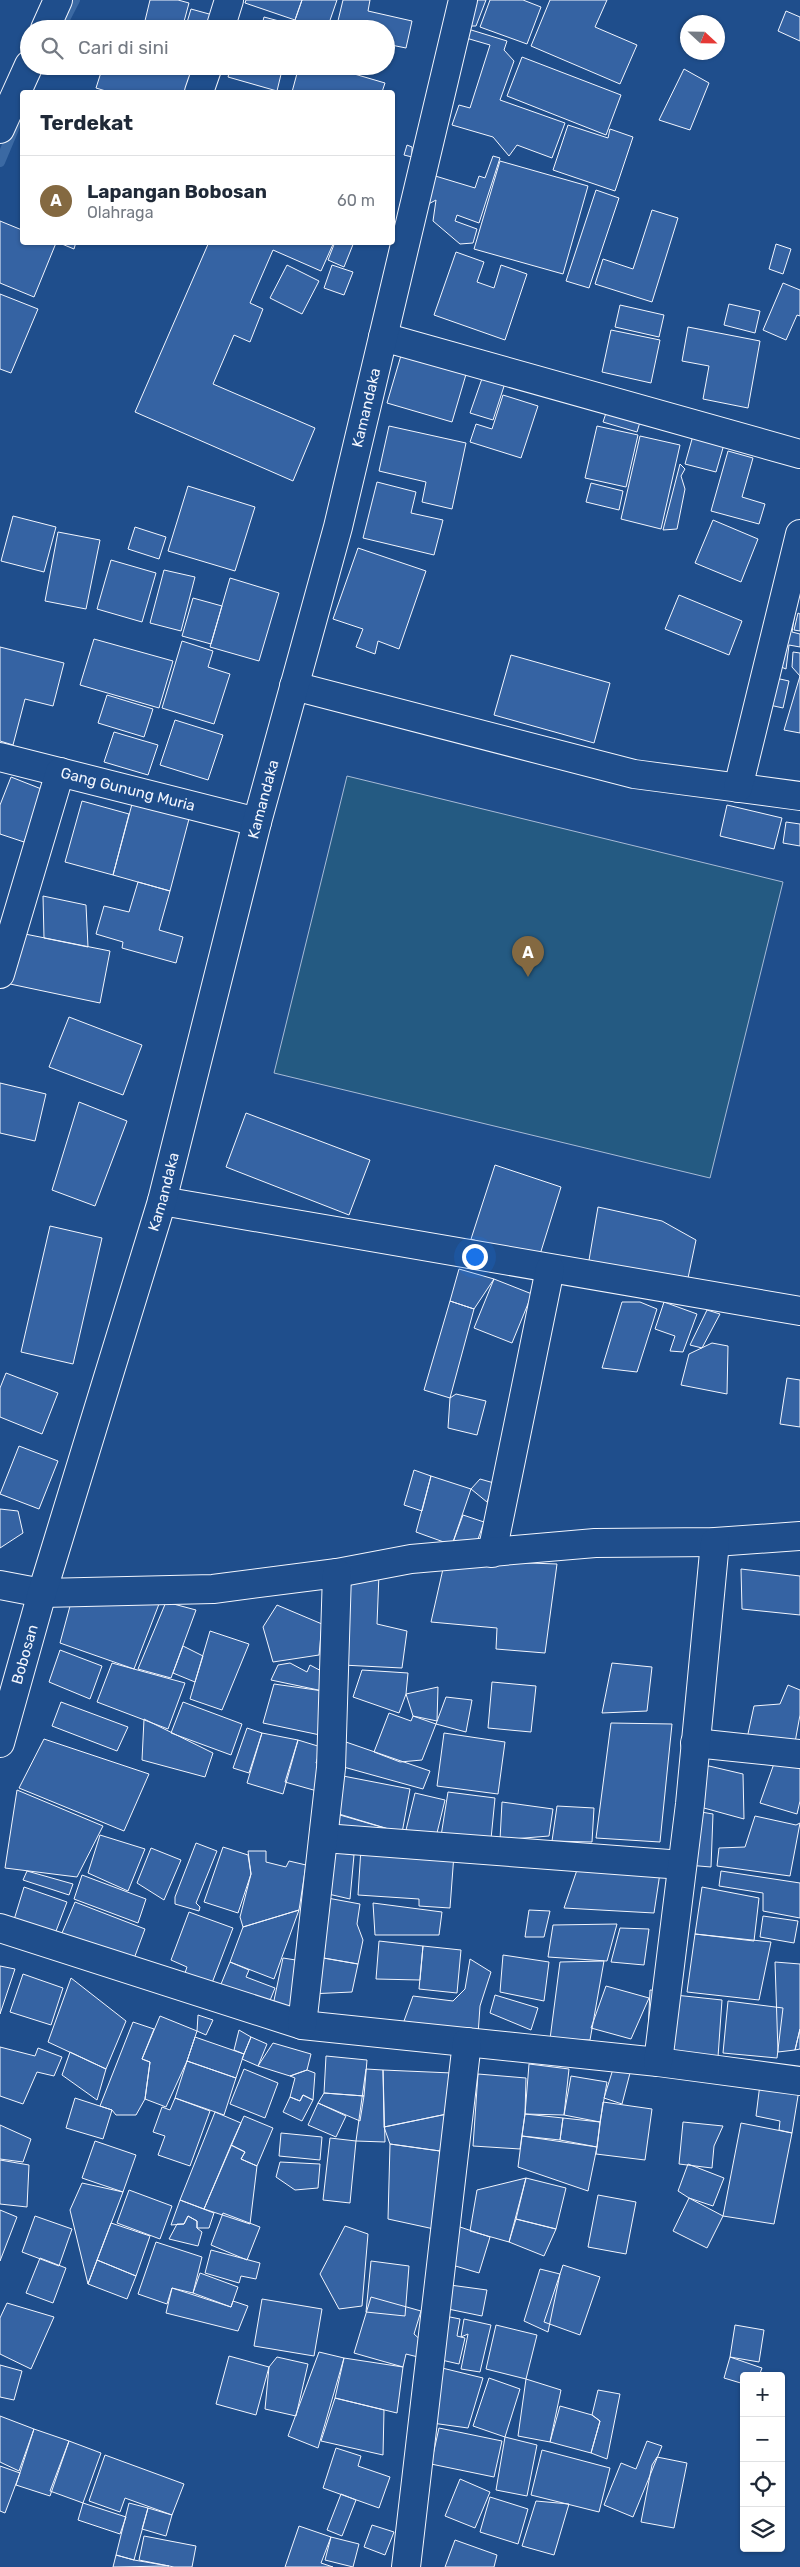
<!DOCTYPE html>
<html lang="id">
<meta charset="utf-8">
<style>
:root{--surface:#fff;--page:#f2f2f3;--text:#1f2937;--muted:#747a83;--line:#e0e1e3;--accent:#846941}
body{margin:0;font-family:Rubik,sans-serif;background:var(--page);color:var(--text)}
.controls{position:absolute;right:15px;bottom:15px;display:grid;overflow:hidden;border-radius:5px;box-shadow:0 1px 4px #0004}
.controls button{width:45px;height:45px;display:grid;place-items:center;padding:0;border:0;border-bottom:1px solid var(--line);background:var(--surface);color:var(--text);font:25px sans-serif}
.compass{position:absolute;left:680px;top:15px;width:45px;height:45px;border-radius:50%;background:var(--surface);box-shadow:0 1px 4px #0004;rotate:112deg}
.you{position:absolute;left:474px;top:1256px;width:18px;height:18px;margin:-12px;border:4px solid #fff;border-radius:50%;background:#1a73e8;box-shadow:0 0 0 8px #1a73e833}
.badge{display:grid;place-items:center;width:32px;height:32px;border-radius:50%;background:var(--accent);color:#fff;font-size:16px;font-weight:700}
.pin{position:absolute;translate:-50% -41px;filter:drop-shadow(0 1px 2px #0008)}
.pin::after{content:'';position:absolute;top:26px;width:18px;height:15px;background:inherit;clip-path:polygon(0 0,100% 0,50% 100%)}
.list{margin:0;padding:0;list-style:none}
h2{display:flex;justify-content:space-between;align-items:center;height:65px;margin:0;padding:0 20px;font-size:21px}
h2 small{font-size:16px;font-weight:400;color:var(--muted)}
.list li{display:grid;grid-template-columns:32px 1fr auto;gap:15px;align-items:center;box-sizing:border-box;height:90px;padding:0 20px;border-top:1px solid var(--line)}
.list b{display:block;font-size:19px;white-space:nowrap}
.list p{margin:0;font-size:16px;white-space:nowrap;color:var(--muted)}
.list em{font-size:16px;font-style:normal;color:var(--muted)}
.icon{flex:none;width:28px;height:28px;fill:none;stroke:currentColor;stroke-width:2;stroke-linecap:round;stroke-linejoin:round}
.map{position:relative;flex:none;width:800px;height:2567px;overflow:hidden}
.search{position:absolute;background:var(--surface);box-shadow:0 1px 4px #0004;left:20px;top:20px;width:375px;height:55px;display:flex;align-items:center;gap:12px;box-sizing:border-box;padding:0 18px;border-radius:28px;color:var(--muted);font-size:19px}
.panel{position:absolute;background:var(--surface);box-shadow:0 1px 4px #0004;left:20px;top:90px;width:375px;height:155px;border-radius:5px}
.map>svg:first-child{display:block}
.green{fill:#245a82;stroke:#a8bbd7}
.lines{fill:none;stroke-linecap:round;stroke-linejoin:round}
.stream{stroke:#3b69a3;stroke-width:10}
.building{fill:#3563a3;stroke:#f2f6ff}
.street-casing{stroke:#f2f6ff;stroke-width:30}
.secondary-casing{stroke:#f2f6ff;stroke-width:30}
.street{stroke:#1f4e8c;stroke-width:28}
.secondary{stroke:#1f4e8c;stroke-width:28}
.labels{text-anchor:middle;stroke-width:4;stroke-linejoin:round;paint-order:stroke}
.street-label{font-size:15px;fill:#f2f6ff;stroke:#1f4e8c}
</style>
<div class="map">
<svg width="800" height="2567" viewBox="0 0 800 2567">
<rect width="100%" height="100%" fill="#1f4e8c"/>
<path class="green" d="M347 776 783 882 710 1178 274 1073Z"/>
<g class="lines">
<path class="stream" d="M60 29 75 0
M0 162 16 124"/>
</g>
<path class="building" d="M150 0H178L189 3 182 29H143Z
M246 0H302L295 20 245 3Z
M302 0H337L327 29H318L295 20Z
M343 0H370L368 11 412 21 406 48 386 44V29H336Z
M476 0H486L476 26H466Z
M490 0H523L541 7 527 44 480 27Z
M550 0H607L595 27 637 45 620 84 531 46Z
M191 9 220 17 216 29H185Z
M786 11 800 17V41L778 31Z
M264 17 294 25 293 29H261Z
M468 29 507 41 504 50 514 61 500 100 565 123 552 158 517 145 509 156 493 137 452 125 459 105 470 108 490 45 466 38Z
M522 57 621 95 606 135 507 96Z
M103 66H205L196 92H109L96 88Z
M231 66H283L277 91 228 77Z
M299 66H327L385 83 382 92H292Z
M684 69 709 83 690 130 659 120Z
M568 125 608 138 610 129 633 137 615 191 553 170Z
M407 145 412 147V157L404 155Z
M493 156 500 158 479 223 457 215 455 221 477 229 473 243 460 244 433 221 436 200 421 208 432 175 475 188 479 176 485 178Z
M500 161 588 186 563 274 474 249Z
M596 190 619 198 589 288 566 281Z
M652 210 678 218 652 302 595 284 603 259 633 269Z
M0 221 22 230V242L56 243 34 297 0 283Z
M57 242H76L74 249Z
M209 242H334L321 271 273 250 250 303 263 309 250 342 234 335 213 384 315 428 293 481 135 412Z
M335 242H354L344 267 328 260Z
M776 244 791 249 783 274 769 269Z
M456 252 484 262 477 282 494 288 501 265 527 274 505 340 434 315Z
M287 265 319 281 302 314 270 298Z
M332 265 353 272 344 295 324 288Z
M783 283 800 290V316L797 315 786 340 763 330Z
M0 294 38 309 11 373 0 369Z
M729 304 760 311 755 333 724 325Z
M620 305 664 315 659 337 615 327Z
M688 327 760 341 748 408 703 399 709 366 682 361Z
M611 330 660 340 651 383 602 372Z
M402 352 467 371 452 422 387 403Z
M485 370 507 377 493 420 470 413Z
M503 395 538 406 521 458 470 442 476 424 492 429Z
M609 404 640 422 637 432 603 422Z
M389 426 466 443 452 509 422 502 426 482 379 471Z
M597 426 638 435 626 487 585 478Z
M694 432 725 441 716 472 685 464Z
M640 436 680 445 661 529 621 519Z
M728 451 753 458 742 497 765 504 759 524 711 511Z
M680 464 685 469 681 476 685 489 677 529 663 530Z
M377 482 416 492 411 513 443 520 434 555 363 538Z
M591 483 623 491 619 510 586 502Z
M188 486 255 507 235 571 168 551Z
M13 516 56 527 44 572 1 561Z
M713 520 758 539 741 582 695 563Z
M135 527 166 537 159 559 128 549Z
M58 532 100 540 86 609 45 601Z
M358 548 426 571 399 649 378 641 375 654 356 647 363 629 333 619Z
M111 560 156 573 142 622 97 609Z
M164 570 195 577 181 631 150 623Z
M230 578 279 593 259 661 210 647Z
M679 595 742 621 729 655 665 629Z
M193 598 222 606 211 644 182 636Z
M789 610 795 612 792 632 800 634V647L789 645 786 669 774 664Z
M798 613 800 614V631L794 630Z
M94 639 173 661 159 708 80 685Z
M182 641 213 651 208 667 230 674 214 724 162 708Z
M0 647 64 663 53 706 25 699 13 745 0 741Z
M793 652 800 653V733L784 730 800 676 792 667Z
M511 655 610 683 594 743 494 715Z
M771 677 789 681 783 708 765 704Z
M107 695 153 709 144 737 98 723Z
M175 720 223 735 208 780 160 765Z
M114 732 158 745 148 775 104 762Z
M11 777 44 790 24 842 0 834V805Z
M82 801 129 814 113 875 65 862Z
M132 804 189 819 170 891 113 875Z
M727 805 782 818 774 849 720 836Z
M786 822 800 824V846L783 843Z
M138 882 170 891 159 930 183 937 176 963 122 948 123 942 96 934 104 906 129 912Z
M43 896 86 905 88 947 44 938Z
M20 933 110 951 100 1003 10 984Z
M69 1017 142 1045 123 1095 49 1067Z
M0 1083 46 1094 35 1141 0 1133Z
M79 1102 127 1121 95 1206 52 1190Z
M246 1113 370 1160 349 1215 226 1167Z
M495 1165 561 1187 538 1261 471 1239Z
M598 1207 662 1221 696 1240 688 1278 681 1285 588 1266Z
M50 1226 102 1238 73 1364 21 1352Z
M459 1269 494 1279 474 1309 450 1301Z
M494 1279 532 1294 512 1343 474 1328Z
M450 1301 474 1309 450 1398 424 1390Z
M622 1302H640L657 1309 637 1372 602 1368Z
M664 1302 697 1314 683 1352 670 1351 675 1336 655 1329Z
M707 1310 720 1314 702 1348 690 1345Z
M712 1343 728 1346 727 1394 681 1385 689 1354Z
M6 1373 58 1393 42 1434 0 1417V1388Z
M787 1378 800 1380V1427L780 1424Z
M456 1394 486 1401 477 1435 448 1428 450 1398Z
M19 1446 58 1461 39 1509 0 1494Z
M414 1470 431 1476 422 1511 404 1505Z
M431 1476 471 1489 452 1545 416 1532Z
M480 1479 494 1483 487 1502 471 1489Z
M0 1509 18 1511 23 1533 0 1548Z
M463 1515 484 1522 477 1542 452 1545Z
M445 1560 557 1564 545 1653 496 1649 497 1628 431 1622Z
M741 1569 800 1576V1615L742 1609Z
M379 1574 377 1624 407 1631 402 1668 342 1665 340 1578Z
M73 1595 133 1596 159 1604 134 1669 60 1643Z
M166 1602 196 1610 171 1678 138 1669Z
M277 1605 322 1624 319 1655 273 1662 263 1627Z
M210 1631 249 1644 222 1710 190 1699Z
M183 1646 203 1656 195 1682 173 1673Z
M60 1650 102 1666 90 1699 49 1682Z
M112 1663 185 1683 168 1729 97 1702Z
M290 1663 307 1672 310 1665 327 1674 323 1691 271 1680 278 1665Z
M612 1663 652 1667 647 1711 602 1713Z
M362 1670 408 1673 406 1694 399 1713 353 1697Z
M492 1682 536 1686 531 1732 488 1728Z
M274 1684 323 1691 320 1735 263 1723Z
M788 1685 800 1690V1715L794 1748 746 1743 754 1706 780 1704Z
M438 1687 437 1721 413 1716 406 1694Z
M446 1697 472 1700 466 1732 436 1724Z
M61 1702 128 1727 117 1751 52 1726Z
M183 1702 242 1724 231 1755 171 1733Z
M389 1713 411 1721 413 1716 436 1724 422 1760 400 1762 374 1752Z
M144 1719 213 1753 205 1777 142 1760Z
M611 1723 672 1724 660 1842 596 1838Z
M247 1728 262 1733 249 1773 233 1768Z
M262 1733 298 1740 283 1794 247 1783Z
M444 1733 505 1742 498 1794 437 1786Z
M44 1739 149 1774 124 1831 19 1788Z
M298 1740 321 1747 316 1763 324 1766 317 1791 285 1782Z
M343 1741 430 1771 423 1789 340 1766Z
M776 1758 800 1766V1801L797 1814 760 1803Z
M709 1766 743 1774 744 1819 693 1805 700 1769Z
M338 1775 410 1789 402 1833 333 1813Z
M17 1790 103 1826 77 1877 5 1868Z
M448 1792 495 1798 491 1839 441 1836Z
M415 1793 445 1800 436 1837 406 1830Z
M502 1802 553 1809 549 1836 500 1840Z
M557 1806 594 1808 592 1842 552 1841Z
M695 1811 713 1814 711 1867 687 1865Z
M339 1814 402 1833 335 1831Z
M755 1816 796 1825 800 1823 790 1876 717 1866 719 1848 745 1847Z
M100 1835 145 1849 128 1891 88 1873Z
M196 1843 217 1851 196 1903 200 1907 199 1911 175 1904V1897Z
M223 1847 248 1855 251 1874 238 1913 204 1902Z
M151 1848 181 1860 164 1900 137 1883Z
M361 1848 454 1854 450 1908 419 1906V1899L358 1895Z
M248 1851H266V1862L286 1867 289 1861 306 1865 299 1910 243 1927 240 1917 251 1874Z
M329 1851 354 1855 350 1899 324 1893Z
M578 1867 660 1873 654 1913 564 1908Z
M27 1871 73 1884 69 1895 23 1880Z
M721 1871 800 1883V1918L763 1911V1893L719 1886Z
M82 1875 146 1899 138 1923 74 1899Z
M24 1887 67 1902 53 1939 13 1923Z
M702 1887 759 1898 754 1941 695 1934Z
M322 1897 360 1904 357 1924 363 1940 358 1964 312 1956Z
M75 1902 145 1929 132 1964 59 1940Z
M373 1903 442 1912 439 1935H375Z
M299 1910 274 1979 230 1962 243 1927Z
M529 1910 550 1911 544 1937H525Z
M189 1912 233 1928 212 1983 185 1973 187 1967 171 1960Z
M763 1916 798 1921 794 1943 760 1937Z
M617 1924 607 1961 548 1957 553 1925Z
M620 1928 649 1929 644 1965 611 1962Z
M695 1934 771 1942 759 2000 687 1992Z
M379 1941 423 1946 420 1980 376 1979Z
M423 1946 461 1950 457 1993 419 1989Z
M503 1955 549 1962 544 2001 500 1992Z
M312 1956 358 1964 352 1992 309 1994Z
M283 1958 302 1961 292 2009 273 2005Z
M470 1959 491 1972 480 2006 478 2035 404 2021 413 1996 453 2001 465 1989Z
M604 1961 590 2040 550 2039 560 1962Z
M230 1962 249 1970 246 1977 275 1988 267 2008 219 1989Z
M775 1962 800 1964V2029L795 2050 778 2052Z
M0 1966 15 1969 0 2014Z
M23 1974 63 1988 51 2025 10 2012Z
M71 1978 126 2021 106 2069 48 2042Z
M606 1986 649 1998 631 2039 591 2028Z
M650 1990 661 1991 655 2034 648 2032Z
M495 1995 538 2008 531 2030 490 2013Z
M675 1995 722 2000 718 2057H665Z
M728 2001 783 2008 777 2058 723 2053Z
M198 2015 213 2020 206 2035 197 2031Z
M160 2016 197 2031 187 2061 166 2107 145 2099 150 2062 142 2059Z
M133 2022 154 2029 142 2059 150 2062 145 2099 136 2115H116L112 2110 100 2106Z
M800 2029V2049L795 2050Z
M239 2030 251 2037 244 2054 234 2050Z
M195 2037 244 2054 236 2078 187 2061Z
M251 2037 267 2044 258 2066 242 2059Z
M273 2043 311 2054 307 2070 290 2076 258 2066Z
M0 2047 35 2056 38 2048 62 2057 54 2076 37 2072 23 2104 0 2096Z
M70 2052 106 2069 97 2100 62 2075Z
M326 2056 367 2060 364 2096 324 2093Z
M187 2061 236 2078 224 2115 175 2098Z
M529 2064 569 2069 564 2115 525 2114Z
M244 2069 278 2083 265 2118 230 2104Z
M366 2069 383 2070 385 2142 356 2141Z
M613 2069 630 2073 622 2104 604 2098Z
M307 2070 315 2073 313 2100 303 2095 300 2101 290 2097 295 2078 290 2076Z
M383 2070 452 2073 447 2114 384 2127Z
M478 2074 526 2078 525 2114 520 2149 473 2146Z
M571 2076 607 2082 600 2122 564 2115Z
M760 2084 799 2090 792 2133 779 2130 780 2121 756 2116Z
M324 2093 364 2096 360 2121 318 2103Z
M303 2095 313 2100 302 2121 283 2112 290 2097 300 2101Z
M75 2098 112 2110 103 2139 66 2128Z
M175 2098 210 2111 190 2166 158 2155 165 2136 153 2132 162 2107 170 2110Z
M603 2102 652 2109 645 2160 596 2154Z
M318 2103 346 2116 336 2137 308 2125Z
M215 2112 241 2123 204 2209 180 2200Z
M447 2114 440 2151 390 2144 384 2127Z
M525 2114 563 2118 560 2140 522 2136Z
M244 2116 273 2128 257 2166 241 2159 245 2152 231 2145Z
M563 2118 600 2122 597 2147 560 2140Z
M683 2122 723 2126 714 2146 712 2168 679 2164Z
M741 2123 792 2133 774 2224 723 2216Z
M0 2125 31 2139 23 2162 0 2159Z
M281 2133 322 2137 320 2160 279 2156Z
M522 2136 597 2147 588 2191 518 2167Z
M330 2138 356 2141 350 2203 323 2200Z
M95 2141 136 2155 123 2192 82 2178Z
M390 2144 440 2151 434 2229 388 2219Z
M231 2145 245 2152 241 2159 257 2166 250 2224 204 2209Z
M0 2160 29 2165 27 2207 0 2204Z
M280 2162 320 2164 318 2188 295 2190 276 2177Z
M688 2164 724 2178 713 2206 689 2198 678 2191Z
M526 2178 566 2188 556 2229 516 2219Z
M526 2178 509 2242 470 2231 477 2190Z
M82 2183 123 2192 88 2284 70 2210Z
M129 2190 172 2206 160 2239 117 2223Z
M598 2195 636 2202 626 2254 588 2247Z
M689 2198 723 2216 707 2248 673 2231Z
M180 2200 214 2213 209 2228H197V2221L188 2216 184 2224 171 2225Z
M0 2210 17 2217 0 2261Z
M223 2213 260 2227 247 2260 211 2245Z
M35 2216 72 2229 59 2266 22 2252Z
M188 2216 197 2221V2228L202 2232 198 2246 169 2239 177 2224H184Z
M516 2219 556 2229 544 2256 509 2242Z
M111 2223 150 2236 136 2276 97 2260Z
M454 2225 490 2237 479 2273 442 2262Z
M345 2226 368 2234 362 2306 339 2309 320 2274Z
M156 2242 202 2257 193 2293 172 2288 167 2304 138 2294Z
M211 2250 260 2263 256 2279 241 2276 239 2283 205 2273Z
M40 2258 66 2268 53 2303 26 2293Z
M97 2260 136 2276 127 2299 88 2284Z
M371 2261 409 2266 405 2316 366 2312Z
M563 2265 600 2277 580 2335 544 2322Z
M540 2269 560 2274 548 2332 524 2321Z
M200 2273 238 2287 231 2307 193 2293Z
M450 2285 487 2290 482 2316 448 2309Z
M172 2288 231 2307 233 2301 248 2306 238 2331 166 2313Z
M371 2297 421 2311 414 2334 423 2342 418 2357 406 2354 403 2367 354 2353Z
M262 2299 322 2309 314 2356 254 2346Z
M7 2303 54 2317 31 2369 0 2354V2318Z
M445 2316 460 2319 457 2336 465 2338 459 2364 437 2359Z
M464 2319 491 2325 480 2372 461 2369 468 2334 461 2337Z
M496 2325 537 2335 526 2379 486 2369Z
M735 2325 764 2330 759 2362 730 2357Z
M319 2352 344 2358 318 2448 288 2436Z
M229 2356 269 2367 256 2415 216 2404Z
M277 2357 308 2364 296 2416 265 2409 269 2367Z
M730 2357 762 2368 759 2376H744V2384L724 2378Z
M344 2358 403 2367 397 2413 335 2398Z
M0 2365 22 2371 14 2400 0 2397Z
M438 2367 483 2378 468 2428 432 2423Z
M489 2378 520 2389 505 2437 473 2426Z
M526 2379 561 2390 550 2442 518 2436Z
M598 2390 620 2394 607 2459 591 2453 600 2421 592 2415Z
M335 2398 384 2410 383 2455 321 2441Z
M560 2406 592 2415 600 2421 591 2453 550 2442Z
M0 2416 34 2429 19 2471 0 2462Z
M439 2428 502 2441 494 2477 431 2464Z
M34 2429 69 2441 50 2496 16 2485Z
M505 2437 537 2445 527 2496 496 2490Z
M69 2441 101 2453 83 2503 50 2491Z
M647 2441 662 2446 633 2517 604 2505 621 2463 636 2469Z
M336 2448 361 2456 358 2466 390 2477 379 2508 323 2488Z
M542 2450 610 2468 599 2512 531 2495Z
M105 2455 184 2484 172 2515 125 2498 120 2512 89 2501Z
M657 2457 687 2463 674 2528 641 2522 652 2465Z
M0 2466 20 2473 5 2513 0 2511Z
M460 2479 490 2492 475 2528 445 2516Z
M341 2494 356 2500 342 2536 327 2530Z
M490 2497 528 2509 518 2544 480 2532Z
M536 2501 569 2504 554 2555 522 2546Z
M83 2503 126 2517 120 2534 78 2520Z
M129 2503 148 2508 134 2560 116 2555Z
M148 2508 172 2515 166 2536 142 2529Z
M372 2525 394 2532 385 2555 364 2547Z
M299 2526 331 2537 321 2563 333 2567H285Z
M144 2536 196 2546 192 2567H174L139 2560Z
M331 2537 359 2544 353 2567 325 2560Z
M455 2540 497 2555 494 2567H445Z
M116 2555 134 2560 169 2566 113 2567Z"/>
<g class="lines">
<g class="street-casing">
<g id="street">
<path d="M45 29 58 0"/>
<path d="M220 29 229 0"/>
<path d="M199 92 208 66"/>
<path d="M0 129 29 65"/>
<path d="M383 337 800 454"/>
<path d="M294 686 634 774 800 796"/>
<path id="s1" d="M0 757 257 822"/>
<path d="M738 788 800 534"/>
<path d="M0 974 60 772"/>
<path d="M162 1201 800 1311"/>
<path d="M492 1553 550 1269"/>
<path d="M42 1593 213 1589 337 1573 411 1559 595 1543 715 1542 800 1536"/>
<path d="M695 1743 800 1754"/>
<path d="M324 1838 682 1865"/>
<path d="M0 1928 302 2025 658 2062 800 2081"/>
<path d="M302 2025 331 1768 337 1573"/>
<path d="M658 2062 690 1804 715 1542"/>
<path d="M406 2567 467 2042"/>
</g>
</g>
<g class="secondary-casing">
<g id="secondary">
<path d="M0 1585 42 1593"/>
<path id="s2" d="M0 1743 42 1593 162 1201 257 822 338 527 463 0"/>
</g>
</g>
<use href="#street" class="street"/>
<use href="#secondary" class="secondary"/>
</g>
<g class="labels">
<g class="street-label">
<text dy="5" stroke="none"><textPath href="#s2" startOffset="1385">Kamandaka</textPath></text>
<text dy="5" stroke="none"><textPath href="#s1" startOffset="132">Gang Gunung Muria</textPath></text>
<text dy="5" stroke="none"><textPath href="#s2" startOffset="980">Kamandaka</textPath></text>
<text dy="5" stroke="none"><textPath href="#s2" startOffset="575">Kamandaka</textPath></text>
<text dy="5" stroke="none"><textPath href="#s2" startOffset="92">Bobosan</textPath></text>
</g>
</g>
</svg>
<div class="controls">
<button>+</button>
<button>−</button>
<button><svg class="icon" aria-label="locate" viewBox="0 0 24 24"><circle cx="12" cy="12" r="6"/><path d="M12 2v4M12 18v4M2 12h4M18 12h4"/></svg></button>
<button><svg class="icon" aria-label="layers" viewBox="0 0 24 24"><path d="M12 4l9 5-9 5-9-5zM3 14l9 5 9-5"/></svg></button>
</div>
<svg class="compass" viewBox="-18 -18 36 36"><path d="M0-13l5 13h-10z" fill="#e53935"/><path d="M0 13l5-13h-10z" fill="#747a83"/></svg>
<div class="you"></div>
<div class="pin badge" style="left:528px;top:977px">A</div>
<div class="search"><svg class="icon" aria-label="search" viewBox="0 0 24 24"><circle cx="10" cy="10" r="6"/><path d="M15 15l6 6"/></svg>Cari di sini</div>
<section class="panel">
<h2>Terdekat<small></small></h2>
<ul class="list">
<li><span class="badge">A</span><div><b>Lapangan Bobosan</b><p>Olahraga</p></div><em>60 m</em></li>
</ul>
</section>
</div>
